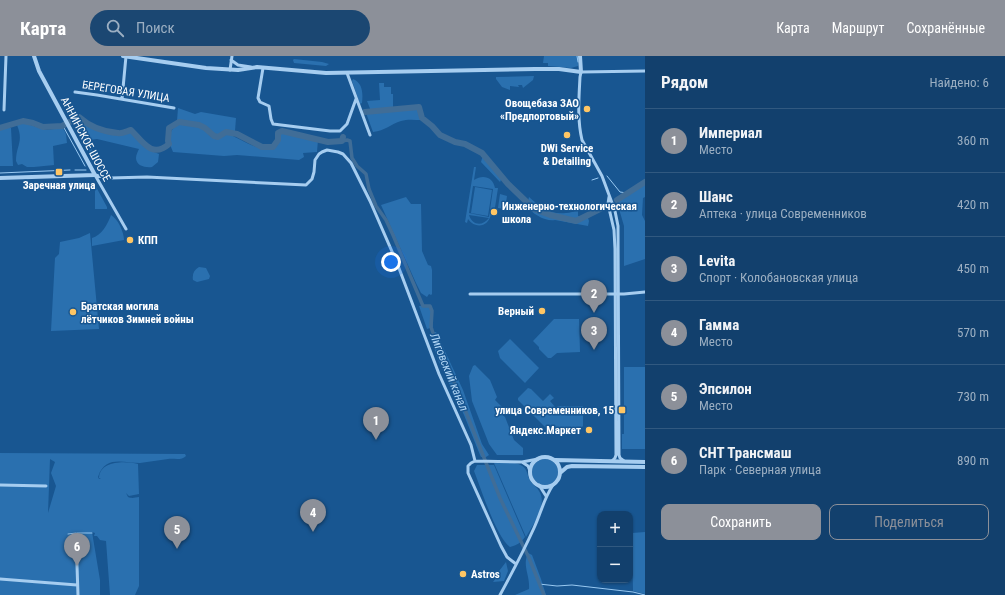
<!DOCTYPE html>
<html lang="ru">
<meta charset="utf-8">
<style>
:root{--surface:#12406d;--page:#1b4772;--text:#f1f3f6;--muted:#9cafc2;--line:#315980;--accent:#8c9099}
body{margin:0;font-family:"Roboto Condensed",sans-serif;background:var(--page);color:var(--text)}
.controls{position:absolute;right:12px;bottom:12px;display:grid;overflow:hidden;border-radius:8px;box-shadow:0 1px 3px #0004}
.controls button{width:36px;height:36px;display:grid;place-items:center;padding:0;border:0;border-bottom:1px solid var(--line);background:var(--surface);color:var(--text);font:20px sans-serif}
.you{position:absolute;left:391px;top:206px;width:14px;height:14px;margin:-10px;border:3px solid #fff;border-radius:50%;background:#1a73e8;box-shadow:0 0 0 6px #1a73e833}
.badge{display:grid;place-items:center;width:26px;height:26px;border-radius:50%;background:var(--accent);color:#fff;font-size:13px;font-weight:700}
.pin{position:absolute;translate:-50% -33px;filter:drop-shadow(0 1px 2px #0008)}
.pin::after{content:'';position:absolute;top:21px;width:14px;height:12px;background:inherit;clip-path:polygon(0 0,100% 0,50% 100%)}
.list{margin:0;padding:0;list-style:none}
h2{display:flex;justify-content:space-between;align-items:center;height:52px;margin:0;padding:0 16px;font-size:17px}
h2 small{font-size:13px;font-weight:400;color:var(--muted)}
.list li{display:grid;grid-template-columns:26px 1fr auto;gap:12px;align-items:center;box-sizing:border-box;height:64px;padding:0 16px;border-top:1px solid var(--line)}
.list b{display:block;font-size:15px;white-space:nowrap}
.list p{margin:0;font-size:13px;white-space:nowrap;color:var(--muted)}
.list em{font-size:13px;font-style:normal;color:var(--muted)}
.actions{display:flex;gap:8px;padding:12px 16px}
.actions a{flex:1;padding:9px 0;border:1px solid var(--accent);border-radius:8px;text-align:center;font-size:14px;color:var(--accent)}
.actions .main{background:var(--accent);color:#fff}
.icon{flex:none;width:22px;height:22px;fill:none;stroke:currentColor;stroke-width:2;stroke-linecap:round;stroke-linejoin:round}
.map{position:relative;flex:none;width:645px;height:539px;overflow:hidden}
header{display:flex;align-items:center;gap:24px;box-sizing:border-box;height:56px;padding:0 20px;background:var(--accent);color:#fff}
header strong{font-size:19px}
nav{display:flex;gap:22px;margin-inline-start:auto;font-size:14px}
.search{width:280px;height:36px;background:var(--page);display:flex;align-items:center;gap:10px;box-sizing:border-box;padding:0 14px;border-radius:22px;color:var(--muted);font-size:15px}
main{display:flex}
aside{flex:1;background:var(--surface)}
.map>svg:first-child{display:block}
.green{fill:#2a70af;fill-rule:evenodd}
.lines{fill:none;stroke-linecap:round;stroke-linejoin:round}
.stream{stroke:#98c9f2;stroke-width:1}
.canal{stroke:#406d97;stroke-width:3.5}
.river{stroke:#406d97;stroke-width:6}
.minor{stroke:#a6cdf0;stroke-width:3}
.tertiary{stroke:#a6cdf0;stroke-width:4}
.poi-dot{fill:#ffc664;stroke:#185691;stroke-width:1.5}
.labels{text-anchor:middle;stroke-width:3;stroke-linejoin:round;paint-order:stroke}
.street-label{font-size:11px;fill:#fff;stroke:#185691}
.poi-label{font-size:11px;font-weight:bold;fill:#fff;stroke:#185691;text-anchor:end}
.water-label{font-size:12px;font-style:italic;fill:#b2d7f7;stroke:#185691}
</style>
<header>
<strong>Карта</strong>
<div class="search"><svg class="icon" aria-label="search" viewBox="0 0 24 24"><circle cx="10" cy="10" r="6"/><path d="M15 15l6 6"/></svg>Поиск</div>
<nav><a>Карта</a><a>Маршрут</a><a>Сохранённые</a></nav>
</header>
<main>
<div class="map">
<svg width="645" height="539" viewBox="0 0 645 539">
<rect width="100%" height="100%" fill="#185691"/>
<path class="green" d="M544 0H578V10L571 12 548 10V7H543Z
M294 3 322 6 329 8 326 10 294 7 293 4Z
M534 20 533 24 523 32 522 29H518L519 31 510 30V34L502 31 496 23V21Z
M353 23C363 27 363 38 362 47L360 48 352 25Z
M379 27H384V31H391V38H393V53L371 55 367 45 380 44Z
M178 52 195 58 201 56 236 62 235 75 237 76 236 77C226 75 228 73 220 79H214L207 71 200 68 177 65Z
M419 52 422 64C415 64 407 63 401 65 391 68 385 75 373 76L366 57Z
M81 64 88 71 115 78H121L131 75 149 94 159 98 158 106 152 111C146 112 136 110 136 102 136 99 138 95 139 93L97 83 89 84 95 104 93 105 88 93 90 90 88 85 83 86 76 67Z
M24 67 46 74 62 72C67 76 66 81 67 87L53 90 54 109 34 111H27L22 108 18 109 16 105C16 89 24 86 17 69Z
M178 67 202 72 210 80 215 82H218L228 78C238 81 268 102 277 90 279 87 280 81 281 78L285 76 289 77 318 84 317 96 303 97 304 101 299 104 237 99 224 100 173 96 171 91V86L170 85C169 77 172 73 178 67Z
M4 72H11L13 110H0V73Z
M483 99 502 122 500 126 481 106Z
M474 111H476L474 124C483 118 493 121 495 132H498L494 158H491C489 170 476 174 468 163L467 167 465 166ZM473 130 493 133 489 161 469 157ZM469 159 489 162C482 171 472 169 469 159Z
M645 128V141L643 142 642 159 645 165V203L624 210V170L617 146Z
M95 129 107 151V153H95Z
M475 131 492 134 488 160 471 157Z
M500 138 507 140 505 153 498 152Z
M406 141 411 148H421L422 195 428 209 431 210 432 214V238L431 239 429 238 427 241 421 237 416 227 381 149Z
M529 141C540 151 550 159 566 157 570 157 574 155 578 155V160L588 162 589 165 588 170 555 164C546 166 532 158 527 150Z
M111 159C118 163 124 176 124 184L92 190V182C101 180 108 168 111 159Z
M90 177 99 273 51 275 55 202 59 198 60 186 79 182Z
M199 211 206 212 210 220 209 223 197 226 193 224C192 218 194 214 199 211Z
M428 249 432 252 433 271 427 273 419 250Z
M554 263H579L580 296 557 297 551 302H548L539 293V291L533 285Z
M436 276 463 334 482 388 489 399 486 401H481L480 399 464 359 438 304 430 279V277Z
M510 283 539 312 525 327 500 302 498 295Z
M475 309 490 324 497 341 495 344 504 353 500 357 505 361 514 384 523 392V399H497L489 388 472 345 469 320 473 310Z
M624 311H645V393H622V378H624Z
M528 332 531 333 543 345 550 338 554 342 550 345 556 352 558 350H583V370L580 373 546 372 518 344V342Z
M0 397 185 398 186 400C181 405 174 402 168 403 159 404 149 406 140 407 123 407 105 399 98 421L99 423 101 422H99C100 404 126 405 138 408L139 438 129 440 126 437 128 441C133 443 135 441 139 441V530L135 539H110L106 485 100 484 97 480H94L95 477 92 476 100 524V539H0ZM50 403 55 406 51 417 56 430 48 457Z
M532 416a13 13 0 1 1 26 0a13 13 0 1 1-26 0Z
M494 407C505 407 520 404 526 414 528 418 528 422 531 426 533 429 537 431 539 435 548 448 533 469 526 481Z
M477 409H494L525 481C521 487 517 489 510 491 496 481 481 432 474 415Z
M645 476V538L633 535 632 477Z
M528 497 532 499 541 523 546 539H515L529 533C530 519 522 510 528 497Z
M506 506 508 515 504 525 493 526 496 522V519Z"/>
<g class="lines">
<path class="stream" d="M577 0 578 6
M63 70 85 110
M75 114H86
M0 117 70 114
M607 120 620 136 627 137
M592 124 598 122
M77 477H92
M68 478 76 477
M539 528 557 530 572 529 633 536 645 539"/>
<path class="canal" d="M342 85 347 84 350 85 352 102 357 110 366 118 369 133 376 150 386 164 393 179 423 250H430L432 255 431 271 436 286 454 326 500 442 529 502 544 539"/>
<path class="river" d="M365 56 419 51 422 62 432 70 440 79 455 86 465 88 482 97 508 128 534 153 550 159 576 165 604 151
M0 72 23 65 33 67 43 71 62 70 79 61C90 71 104 76 118 77 122 78 127 75 131 74 143 86 152 103 169 88L168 85 169 72 179 66 199 69 205 72 214 80 218 81 226 76 237 78 262 91H273L278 84V77L282 75 328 86 342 85 343 81
M617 144 645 126"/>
<path class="minor" d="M231 4 238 9 251 11
M263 12 258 42 260 46 269 50 271 63 273 68 330 75H340L347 68 356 43
M230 14 232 0
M347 17 370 79
M75 36 97 39 174 52
M122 43 126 0
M4 54 6 0
M95 119 110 122 147 121 306 129 312 123 314 116 315 104 319 98 322 96 327 94 338 96 343 98 351 107 370 145 397 207 439 318 471 389 475 405
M95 119 126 173
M609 141 608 148 614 174 615 193 616 399 615 402 612 405
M470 238H624L645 236
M624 405 620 402 619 399 618 170 615 155 602 120 582 84C577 63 579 41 580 21L581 16 645 15
M522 406 528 410 530 415
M0 429 46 430
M539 429 546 440
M76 480 78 539
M516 508 507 501 501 490 468 417V410L471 407 475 405 522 406 538 403
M0 523 77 529
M500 539C512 517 524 494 534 472 541 457 544 442 553 429"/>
<path class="tertiary" d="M123 0 206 12 238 14 257 11 326 17 535 13H559L581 16 580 0
M0 122 95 119 39 15 34 0
M530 416a15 15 0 1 1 30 0a15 15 0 1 1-30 0Z
M555 404 645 406
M560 417 567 411 572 410 645 411"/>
</g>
<g class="poi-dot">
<circle cx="587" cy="53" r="4"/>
<circle cx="567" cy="79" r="4"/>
<rect x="55" y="112" width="8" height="8" rx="2"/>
<circle cx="494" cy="156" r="4"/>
<circle cx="130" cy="184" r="4"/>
<circle cx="542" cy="255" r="4"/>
<circle cx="73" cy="256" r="4"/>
<rect x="618" y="350" width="8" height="8" rx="2"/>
<circle cx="589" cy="374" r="4"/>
<circle cx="463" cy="518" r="4"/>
</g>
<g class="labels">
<g class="street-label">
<text transform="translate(126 35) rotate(9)" y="4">БЕРЕГОВАЯ УЛИЦА</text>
<text transform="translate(86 83) rotate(62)" y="4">АННИНСКОЕ ШОССЕ</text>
</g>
<g class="poi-label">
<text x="579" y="51">Овощебаза ЗАО<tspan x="579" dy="13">«Предпортовый»</tspan></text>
<text x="567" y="96" text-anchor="middle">DWi Service<tspan x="567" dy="13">&amp; Detailing</tspan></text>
<text x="59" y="133" text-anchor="middle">Заречная улица</text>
<text x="502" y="154" text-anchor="start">Инженерно-технологическая<tspan x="502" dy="13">школа</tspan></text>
<text x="138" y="188" text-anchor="start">КПП</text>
<text x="81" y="254" text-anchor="start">Братская могила<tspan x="81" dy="13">лётчиков Зимней войны</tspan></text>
<text x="534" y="259">Верный</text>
<text x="614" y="358">улица Современников, 15</text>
<text x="581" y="378">Яндекс.Маркет</text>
<text x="471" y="522" text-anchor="start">Astros</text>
</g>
<g class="water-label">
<text transform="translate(449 316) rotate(68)" y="4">Лиговский канал</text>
</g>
</g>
</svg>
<div class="controls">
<button>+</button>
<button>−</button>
</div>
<div class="you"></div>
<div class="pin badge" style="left:376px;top:384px">1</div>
<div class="pin badge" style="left:594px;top:257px">2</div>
<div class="pin badge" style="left:594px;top:294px">3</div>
<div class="pin badge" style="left:313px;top:476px">4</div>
<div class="pin badge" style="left:177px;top:493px">5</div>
<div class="pin badge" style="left:77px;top:510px">6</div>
</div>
<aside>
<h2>Рядом<small>Найдено: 6</small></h2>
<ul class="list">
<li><span class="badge">1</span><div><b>Империал</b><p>Место</p></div><em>360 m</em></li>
<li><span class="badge">2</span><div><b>Шанс</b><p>Аптека · улица Современников</p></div><em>420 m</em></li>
<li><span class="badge">3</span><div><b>Levita</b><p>Спорт · Колобановская улица</p></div><em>450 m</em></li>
<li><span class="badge">4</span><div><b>Гамма</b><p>Место</p></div><em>570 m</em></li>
<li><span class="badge">5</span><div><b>Эпсилон</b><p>Место</p></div><em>730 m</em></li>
<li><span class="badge">6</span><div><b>СНТ Трансмаш</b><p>Парк · Северная улица</p></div><em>890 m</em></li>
</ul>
<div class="actions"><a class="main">Сохранить</a><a>Поделиться</a></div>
</aside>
</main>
